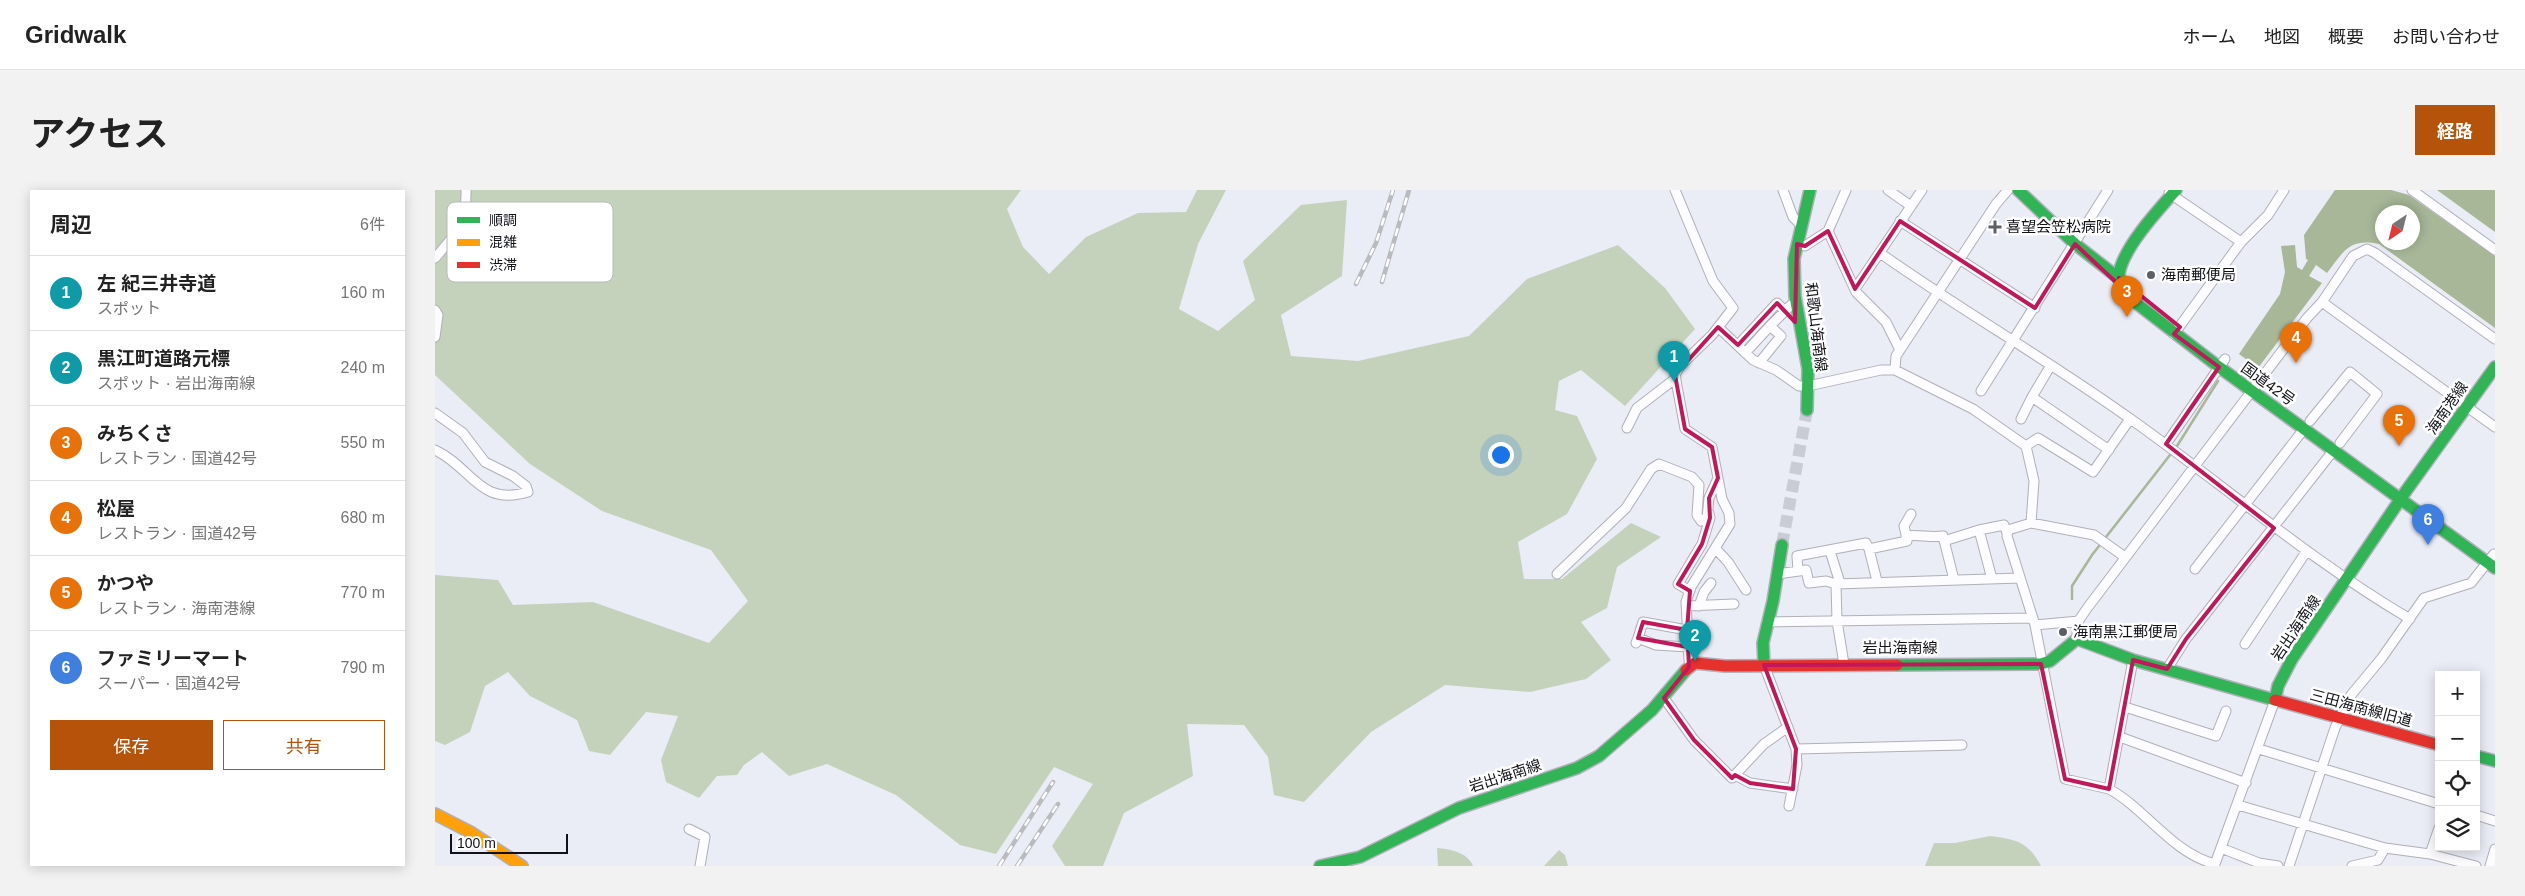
<!DOCTYPE html>
<html lang="ja">
<meta charset="utf-8">
<style>
:root{--surface:#fff;--page:#f2f2f2;--text:#222;--muted:#767676;--line:#e0e0e0;--accent:#b45309}
body{margin:0;font-family:Arial,"Noto Sans JP",sans-serif;background:var(--page);color:var(--text)}
.controls{position:absolute;right:15px;bottom:15px;display:grid;overflow:hidden;border-radius:0px;box-shadow:0 2px 12px #0003}
.controls button{width:45px;height:45px;display:grid;place-items:center;padding:0;border:0;border-bottom:1px solid var(--line);background:var(--surface);color:var(--text);font:25px sans-serif}
.compass{position:absolute;left:1940px;top:15px;width:45px;height:45px;border-radius:50%;background:var(--surface);box-shadow:0 2px 12px #0003;rotate:215deg}
.scale{position:absolute;left:15px;bottom:12px;width:118px;box-sizing:border-box;padding-left:5px;border:2px solid #111218;border-top:0;font-size:14px;line-height:18px;white-space:nowrap;color:#111218;-webkit-text-stroke:4px #fff;paint-order:stroke}
.you{position:absolute;left:1065px;top:264px;width:18px;height:18px;margin:-12px;border:4px solid #fff;border-radius:50%;background:#1a73e8;box-shadow:0 0 0 8px #1a73e833}
.badge{display:grid;place-items:center;width:32px;height:32px;border-radius:50%;background:var(--accent);color:#fff;font-size:16px;font-weight:700}
.pin{position:absolute;translate:-50% -41px;filter:drop-shadow(0 1px 2px #0008)}
.pin::after{content:'';position:absolute;top:26px;width:18px;height:15px;background:inherit;clip-path:polygon(0 0,100% 0,50% 100%)}
.list{margin:0;padding:0;list-style:none}
h2{display:flex;justify-content:space-between;align-items:center;height:65px;margin:0;padding:0 20px;font-size:21px}
h2 small{font-size:16px;font-weight:400;color:var(--muted)}
.list li{display:grid;grid-template-columns:32px 1fr auto;gap:15px;align-items:center;box-sizing:border-box;height:75px;padding:0 20px;border-top:1px solid var(--line)}
.list b{display:block;font-size:19px;white-space:nowrap}
.list p{margin:0;font-size:16px;white-space:nowrap;color:var(--muted)}
.list em{font-size:16px;font-style:normal;color:var(--muted)}
.actions{display:flex;gap:10px;padding:15px 20px}
.actions a{flex:1;padding:11px 0;border:1px solid var(--accent);border-radius:0px;text-align:center;font-size:18px;color:var(--accent)}
.actions .main{background:var(--accent);color:#fff}
.icon{flex:none;width:28px;height:28px;fill:none;stroke:currentColor;stroke-width:2;stroke-linecap:round;stroke-linejoin:round}
.map{position:relative;flex:none;width:2060px;height:676px;overflow:hidden;border-radius:0px}
header{display:flex;align-items:center;gap:30px;box-sizing:border-box;height:70px;padding:0 25px;background:var(--surface);border-bottom:1px solid var(--line)}
header strong{font-size:24px}
nav{display:flex;gap:28px;margin-inline-start:auto;font-size:18px}
.intro{display:flex;align-items:center;justify-content:space-between;box-sizing:border-box;height:120px;padding:0 30px}
h1{margin:0;font-size:35px}
.button{padding:12px 22px;border-radius:0px;background:var(--accent);color:#fff;font-size:18px;font-weight:700}
main{display:flex;gap:30px;padding:0 30px}
aside{flex:1;background:var(--surface);border-radius:0px;box-shadow:0 2px 12px #0003}
.map>svg:first-child{display:block}
.forest{fill:#c5d2bb}
.water{fill:#a7b798;fill-rule:evenodd}
.lines{fill:none;stroke-linecap:round;stroke-linejoin:round}
.stream{stroke:#a7b798;stroke-width:2.5}
.secondary-tunnel{stroke:#c9cbd5;stroke-width:12;stroke-dasharray:12 6;stroke-linecap:butt}
.street-casing{stroke:#afb0b8;stroke-width:11}
.fast-casing{stroke:#afb0b8;stroke-width:14}
.slow-casing{stroke:#afb0b8;stroke-width:14}
.jam-casing{stroke:#afb0b8;stroke-width:14}
.street{stroke:#fcfcfe;stroke-width:9}
.fast{stroke:#30b455;stroke-width:11}
.slow{stroke:#ff9f0a;stroke-width:11}
.jam{stroke:#e5322d;stroke-width:11}
.rail-casing{stroke:#babbbe;stroke-width:4.5}
.rail{stroke:#fff;stroke-width:2.5;stroke-dasharray:8;stroke-linecap:butt}
.marked{fill:none;stroke:#c2185b;stroke-width:4;stroke-linejoin:round}
.poi-dot{fill:#5d5e66;stroke:#fff;stroke-width:2}
.labels{text-anchor:middle;stroke-width:5;stroke-linejoin:round;paint-order:stroke}
.poi-label{font-size:15px;fill:#111218;stroke:#fff;text-anchor:start}
.street-label{font-size:15px;fill:#111218;stroke:#fff}
.key{fill:#fff;stroke:#b8b8ba;stroke-width:1}
.key-label{font-size:14px;fill:#111218}
</style>
<header>
<strong>Gridwalk</strong>
<nav><a>ホーム</a><a>地図</a><a>概要</a><a>お問い合わせ</a></nav>
</header>
<div class="intro"><h1>アクセス</h1><a class="button">経路</a></div>
<main>
<aside>
<h2>周辺<small>6件</small></h2>
<ul class="list">
<li><span class="badge" style="background:#0f9aa8">1</span><div><b>左 紀三井寺道</b><p>スポット</p></div><em>160 m</em></li>
<li><span class="badge" style="background:#0f9aa8">2</span><div><b>黒江町道路元標</b><p>スポット · 岩出海南線</p></div><em>240 m</em></li>
<li><span class="badge" style="background:#e8710a">3</span><div><b>みちくさ</b><p>レストラン · 国道42号</p></div><em>550 m</em></li>
<li><span class="badge" style="background:#e8710a">4</span><div><b>松屋</b><p>レストラン · 国道42号</p></div><em>680 m</em></li>
<li><span class="badge" style="background:#e8710a">5</span><div><b>かつや</b><p>レストラン · 海南港線</p></div><em>770 m</em></li>
<li><span class="badge" style="background:#3f7fe0">6</span><div><b>ファミリーマート</b><p>スーパー · 国道42号</p></div><em>790 m</em></li>
</ul>
<div class="actions"><a class="main">保存</a><a>共有</a></div>
</aside>
<div class="map">
<svg width="2060" height="676" viewBox="0 0 2060 676">
<rect width="100%" height="100%" fill="#eaecf6"/>
<path class="forest" d="M0 0H586L572 19 588 57 614 84 651 47 703 23 751 22 762 0H791L763 54 744 119 783 141 820 110 808 71 866 15 912 10 907 86 846 125 856 166 923 171 1034 146 1092 89 1183 55 1230 98 1260 139 1190 216 1146 180 1124 191 1120 220 1142 226 1162 269 1132 324 1083 352 1089 389H1127L1196 333 1226 347 1182 377 1172 418 1146 432 1176 470 1151 489 1095 502 1010 495 936 542 869 612 839 605 833 567 809 535 752 534 758 586 689 623 668 676H630L617 656 658 594 619 577 561 664 525 655 461 605 392 574 354 586 327 562 309 575 302 585 282 586 264 608 231 592 226 570 243 526 211 522 175 565 154 561 142 530 95 506 73 482 50 496 35 542 10 555 0 551V385L63 390 78 415 158 412 274 453 313 411 276 360 167 321 95 274 0 185Z
M1555 646C1580 649 1594 652 1606 676H1490L1499 653H1520Z
M1002 658C1014 659 1033 662 1038 676H1003Z
M1124 660 1130 665 1133 676H1109Z"/>
<path class="water" d="M1900 0H1956L1974 5 2060 66V138L1944 54C1914 48 1909 61 1892 83L1881 75 1874 86 1887 93 1823 178 1804 164 1845 104 1850 82 1846 56 1860 55 1862 77 1867 80 1873 70 1871 69 1869 45ZM1948 22H1978V52H1948Z
M2002 0H2060V42Z"/>
<g class="lines">
<path class="stream" d="M1637 409V396L1657 365 1742 256 1783 191"/>
<path class="secondary-tunnel" d="M1347 355 1372 220"/>
<g class="street-casing">
<path id="street" d="M1240 0 1278 91 1298 118 1277 145 1245 176 1240 185 1250 239 1277 257 1287 309 1294 323 1295 334 1256 397 1251 412 1254 471 1257 475
M1348 0 1358 27 1366 35
M1453 0 1476 16
M1573 0 1561 14 1461 166 1460 180 1538 219 1591 256 1599 291 1596 333
M1977 0 2060 60
M1734 3 1806 52
M1465 31 1600 118
M1393 41 1411 0
M1362 54 1370 56 1393 41 1421 102 1451 132 1465 160
M1445 63C1527 121 1615 171 1697 230 1790 296 1876 371 1975 429
M0 68C21 44 32 33 31 0
M1420 99 1487 0
M1887 112 2060 237
M0 120 3 125 0 147
M1283 137 1318 170 1341 180 1364 196H1373L1446 180H1460
M1739 144 1806 52 1833 25 1849 0
M1303 155 1342 113 1350 121
M1310 163 1335 136
M1324 173 1346 146 1335 136 1356 115 1361 114
M1616 175 1597 207 1674 260
M1546 201 1673 0
M0 223 28 243 50 272 78 286 91 296 93 302C44 317 37 277 0 260
M1586 229 1597 207
M1875 231 1915 182 1942 204 1905 253
M1192 238 1202 218 1241 188
M1731 254 1790 169
M1591 256 1603 248 1658 282 1695 229
M1544 340 1557 389
M1471 346C1484 344 1494 348 1508 346L1519 390
M1472 349 1469 336 1476 324
M1509 351 1544 340 1569 335 1572 343
M1281 359 1293 372 1311 400
M1434 359 1442 391
M1395 361 1405 393
M1760 379 1869 239
M1363 381 1362 366 1431 353 1434 359 1472 351
M1122 384 1191 318 1216 279 1224 274 1257 287 1264 295 1262 325 1266 331 1272 328 1274 308 1283 288
M1342 384 1371 380 1374 393 1391 391 1401 394 1585 388
M1401 394 1402 431 1409 474
M1255 401 1243 394 1267 354 1275 328 1274 323
M1251 416 1299 414
M1264 416 1269 402 1276 393
M1332 432 1598 428
M1600 435 1644 431
M1203 448 1208 432 1252 440
M1642 449V433L1653 417 1872 128 1887 112 1918 66 1932 59 1940 63 2060 149
M1201 453 1203 448 1221 455 1253 457
M1810 454 1871 362
M1698 470 1674 599C1711 619 1737 663 1780 674L1840 510
M1329 475 1361 559 1362 575 1354 616
M1732 479 1751 449 1898 261
M1229 508 1259 550 1297 588 1329 554 1353 537
M1690 517 1781 546 1791 521
M1685 547 1811 593
M1361 559 1527 555
M1824 559 2004 614
M1300 585 1315 593 1358 599
M1674 599 1630 589 1600 435 1572 346 1573 340 1596 333 1659 345 1690 367
M1803 615 1950 658 1995 664 2041 676
M2041 625 2060 631
M254 639 270 647 265 676
M1786 658 1824 673 1843 676
M1995 664 2004 638
M1854 676 1900 538 1916 505 1946 469 1989 408 2036 393 2059 364
M1917 676 1943 670 1950 658
M2055 676 2060 659"/>
</g>
<g class="fast-casing">
<path id="fast" d="M1583 0 1640 54 1690 93
M1741 0C1723 20 1688 58 1684 84 1683 93 1688 100 1692 106L1784 177 2060 378
M1372 220 1373 179 1360 106 1359 69 1375 0
M1971 301 2060 177
M1329 475 1328 453 1338 411 1347 355
M1462 475 1606 474 1615 471 1642 449 1698 470 1840 510 1843 496 1857 469 1971 301
M2041 566 2060 571
M885 676 925 667 1024 618 1142 578 1164 566 1217 520 1251 480"/>
</g>
<g class="slow-casing">
<path id="slow" d="M0 624 37 643 87 676"/>
</g>
<g class="jam-casing">
<path id="jam" d="M1251 480 1260 473 1290 476 1462 475
M1840 510 2004 555"/>
</g>
<use href="#street" class="street"/>
<use href="#fast" class="fast"/>
<use href="#slow" class="slow"/>
<use href="#jam" class="jam"/>
<g class="rail-casing">
<path id="rail" d="M947 92 974 0
M921 94 941 53 958 0
M564 676 618 592
M582 676 623 614"/>
</g>
<use href="#rail" class="rail"/>
</g>
<path class="marked" d="M1465 31 1600 118 1640 54 1685 96 1684 88 1745 137 1739 144 1784 177 1731 254 1839 338 1751 449 1732 479 1698 470 1674 599 1630 589 1606 474 1329 475 1361 559 1358 599 1315 593 1300 585 1297 588 1259 550 1229 508 1254 477 1253 457 1203 448 1208 432 1252 440 1255 401 1243 394 1267 354 1275 328 1274 308 1283 288 1277 257 1250 239 1240 185 1283 137 1303 155 1342 113 1360 132 1362 54 1370 56 1393 41 1420 99Z"/>
<g class="poi-dot">
<path d="M1557.5 29.5h5v5h5v5h-5v5h-5v-5h-5v-5h5z"/>
<circle cx="1716" cy="85" r="5"/>
<circle cx="1628" cy="442" r="5"/>
</g>
<g class="labels">
<g class="poi-label">
<text x="1571" y="42">喜望会笠松病院</text>
<text x="1726" y="90">海南郵便局</text>
<text x="1638" y="447">海南黒江郵便局</text>
</g>
<g class="street-label">
<text transform="translate(1381 137) rotate(83)" y="5">和歌山海南線</text>
<text transform="translate(1833 194) rotate(36)" y="5">国道42号</text>
<text transform="translate(2012 218) rotate(-55)" y="5">海南港線</text>
<text transform="translate(1861 438) rotate(-56)" y="5">岩出海南線</text>
<text x="1465" y="463">岩出海南線</text>
<text transform="translate(1926 518) rotate(15)" y="5">三田海南線旧道</text>
<text transform="translate(1070 586) rotate(-18)" y="5">岩出海南線</text>
</g>
</g>
<rect x="12" y="12" width="166" height="80" rx="8" class="key"/>
<rect x="22" y="27" width="23" height="6" fill="#30b455"/>
<rect x="22" y="49" width="23" height="7" fill="#ff9f0a"/>
<rect x="22" y="72" width="23" height="6" fill="#e5322d"/>
<g class="key-label">
<text x="54" y="35">順調</text>
<text x="54" y="57">混雑</text>
<text x="54" y="80">渋滞</text>
</g>
</svg>
<div class="controls">
<button>+</button>
<button>−</button>
<button><svg class="icon" aria-label="locate" viewBox="0 0 24 24"><circle cx="12" cy="12" r="6"/><path d="M12 2v4M12 18v4M2 12h4M18 12h4"/></svg></button>
<button><svg class="icon" aria-label="layers" viewBox="0 0 24 24"><path d="M12 4l9 5-9 5-9-5zM3 14l9 5 9-5"/></svg></button>
</div>
<svg class="compass" viewBox="-18 -18 36 36"><path d="M0-13l5 13h-10z" fill="#e53935"/><path d="M0 13l5-13h-10z" fill="#767676"/></svg>
<div class="scale">100 m</div>
<div class="you"></div>
<div class="pin badge" style="left:1239px;top:192px;background:#0f9aa8">1</div>
<div class="pin badge" style="left:1260px;top:471px;background:#0f9aa8">2</div>
<div class="pin badge" style="left:1692px;top:127px;background:#e8710a">3</div>
<div class="pin badge" style="left:1861px;top:173px;background:#e8710a">4</div>
<div class="pin badge" style="left:1964px;top:256px;background:#e8710a">5</div>
<div class="pin badge" style="left:1993px;top:355px;background:#3f7fe0">6</div>
</div>
</main>
